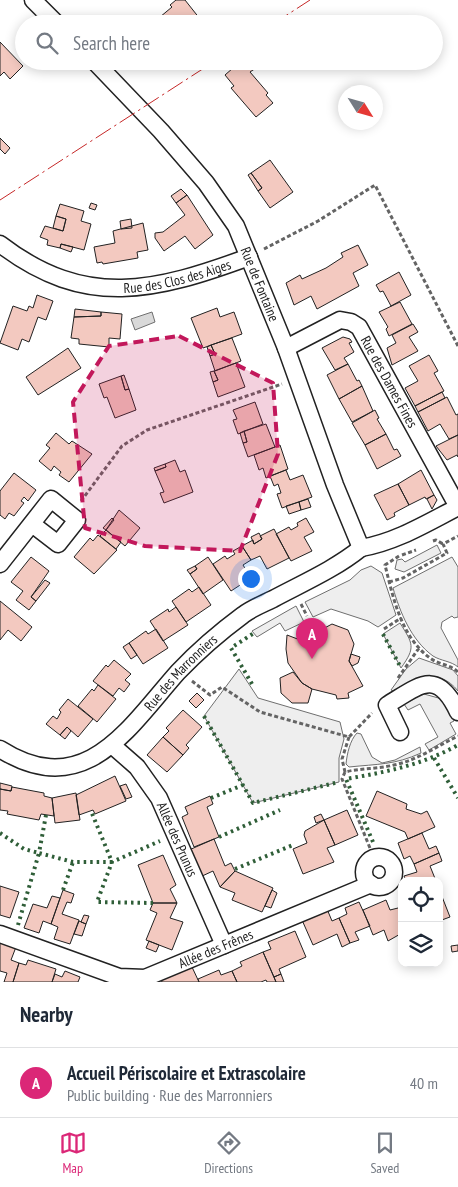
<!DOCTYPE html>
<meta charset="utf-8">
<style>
:root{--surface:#fff;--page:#f2f2f3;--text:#1f2937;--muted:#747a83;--line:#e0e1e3;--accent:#db2777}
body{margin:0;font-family:"PT Sans Narrow",sans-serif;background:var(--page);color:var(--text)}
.controls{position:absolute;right:15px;bottom:15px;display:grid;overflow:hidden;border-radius:10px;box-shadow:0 2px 12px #0003}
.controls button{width:45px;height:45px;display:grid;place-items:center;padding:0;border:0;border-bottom:1px solid var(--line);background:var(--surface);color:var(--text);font:25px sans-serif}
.compass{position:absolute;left:338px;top:85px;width:45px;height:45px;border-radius:50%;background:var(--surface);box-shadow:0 2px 12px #0003;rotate:127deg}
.you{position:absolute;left:250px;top:578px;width:18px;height:18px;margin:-12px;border:4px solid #fff;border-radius:50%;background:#1a73e8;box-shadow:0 0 0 8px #1a73e833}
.badge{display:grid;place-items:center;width:32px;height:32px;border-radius:50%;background:var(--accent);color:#fff;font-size:16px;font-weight:700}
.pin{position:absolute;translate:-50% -41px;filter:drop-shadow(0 1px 2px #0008)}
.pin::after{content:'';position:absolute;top:26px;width:18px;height:15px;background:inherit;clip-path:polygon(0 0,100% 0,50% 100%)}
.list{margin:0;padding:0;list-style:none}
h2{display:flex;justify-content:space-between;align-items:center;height:65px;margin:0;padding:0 20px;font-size:21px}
h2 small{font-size:16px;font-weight:400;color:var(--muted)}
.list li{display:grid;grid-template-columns:32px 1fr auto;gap:15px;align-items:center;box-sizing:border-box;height:70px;padding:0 20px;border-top:1px solid var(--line)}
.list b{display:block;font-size:19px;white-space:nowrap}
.list p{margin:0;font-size:16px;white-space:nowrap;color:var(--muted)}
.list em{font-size:16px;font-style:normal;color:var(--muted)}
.icon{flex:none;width:28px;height:28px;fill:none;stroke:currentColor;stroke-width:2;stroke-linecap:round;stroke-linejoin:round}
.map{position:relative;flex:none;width:458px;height:982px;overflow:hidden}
.search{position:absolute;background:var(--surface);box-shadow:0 2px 12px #0003;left:15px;right:15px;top:15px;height:55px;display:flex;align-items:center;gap:12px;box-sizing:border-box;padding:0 18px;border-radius:28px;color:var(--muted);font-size:19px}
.sheet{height:135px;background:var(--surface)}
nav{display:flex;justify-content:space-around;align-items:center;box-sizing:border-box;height:70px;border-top:1px solid var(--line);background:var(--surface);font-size:14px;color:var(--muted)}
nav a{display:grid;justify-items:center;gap:2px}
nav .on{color:var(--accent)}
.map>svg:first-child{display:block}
.green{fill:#eee;stroke:#6f6f6f}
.water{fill:#d9d9d9;stroke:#6f6f6f}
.building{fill:#f3c9c0;stroke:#222}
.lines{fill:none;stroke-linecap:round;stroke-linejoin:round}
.minor-casing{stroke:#222;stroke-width:19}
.path{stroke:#646464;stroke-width:3;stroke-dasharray:4 2.5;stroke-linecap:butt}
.minor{stroke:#fff;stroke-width:16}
.hedge{stroke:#2f5e38;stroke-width:4;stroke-dasharray:2.5 4;stroke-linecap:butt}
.power{stroke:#c62828;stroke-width:1;stroke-dasharray:18 4 2.5 4;stroke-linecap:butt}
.marked{fill:#c2185b;fill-opacity:0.2;stroke:#c2185b;stroke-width:4;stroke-dasharray:10 6;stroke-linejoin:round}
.labels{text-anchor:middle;stroke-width:4;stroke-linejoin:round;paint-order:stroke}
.street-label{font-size:14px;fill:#222;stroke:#fff}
</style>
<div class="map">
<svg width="458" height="982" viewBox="0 0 458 982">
<rect width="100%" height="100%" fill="#fff"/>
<path class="green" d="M437 545 441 553 404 572 395 569 397 560 402 559 405 562Z
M452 557 458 567V617L454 618 452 616 442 622 441 628 458 660V667C451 661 441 661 433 656 411 640 400 612 393 588Z
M371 566 382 573 396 615 378 627 368 621 331 609 313 617 305 602 350 580 361 570Z
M296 606 304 622 285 631 280 623 257 637 252 631Z
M400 623C413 644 416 647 401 668L383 634Z
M419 658 453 670 458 676V691C439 667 415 678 393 691L391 690 406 669Z
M239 669 258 698 340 722 344 739 339 758V782L253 803 204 716Z
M424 694 442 699 454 721 450 723 456 734 429 750 425 744 438 737 420 704 408 710 404 704Z
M357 733 361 734 372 757 382 763 395 760 420 747 421 753C395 765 377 764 349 767L346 764C347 754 350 740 357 733Z"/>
<path class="water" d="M152 312 155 322 135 330 131 319Z"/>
<path class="building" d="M176 0H185L204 24H166L160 17 172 7 170 5Z
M0 42 23 66 10 79 4 72 0 76Z
M241 61H250L256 68 250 72 268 93 266 95 273 103 256 117 231 88 234 86 225 75Z
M0 138 10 148 5 154 0 149Z
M270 160 293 192 270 208 258 191 262 188 251 173Z
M251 173 262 188 258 191 248 175Z
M181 189 187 195 176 203 171 196Z
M187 195 213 235 195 249 185 236 164 251 155 238V233L163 232 185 215 176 203Z
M91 203 97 205 95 210 89 208Z
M60 204 84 211 81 221 91 224 84 250 61 244 60 248 47 245 48 240 40 237 45 226 63 231 66 219 56 216Z
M56 216 66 219 63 231 53 228Z
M131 219 132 228 121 229 120 221Z
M143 223 148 250 137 252 138 258 103 264 102 262 97 263 94 247 115 243 113 231Z
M61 244 73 247 71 252 60 248Z
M358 245 368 265 353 273 359 286 317 309 311 296 294 305 286 283 300 275 302 279 326 268 343 257 341 253Z
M399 272 411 295 391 306 383 291 380 292 376 285Z
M37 295 53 301 46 320 38 317 29 342 22 339 18 350 0 343 13 306 27 311 29 306 33 308Z
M400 302 412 324 389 336 386 329 388 327 379 312Z
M217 308 220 317 234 312 242 334 203 348 191 318Z
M75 309 101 312V316L74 317Z
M101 312 122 314 120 339 109 338V347L79 344V339L71 338 74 317 101 316Z
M413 324 418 332 409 337 418 351 392 365 387 348 396 343 392 335Z
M343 337 350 339 352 342 349 343 354 352 344 358 348 364 335 370 322 348Z
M232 338 241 361 215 371 210 356 215 354 211 345Z
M211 345 215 354 210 356 207 347Z
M68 348 81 368 38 395 26 377Z
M429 355 438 371 434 373 444 391 415 406 405 388 418 381 409 366Z
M236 363 245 387 218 397 213 382 218 380 214 371Z
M348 364 357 381 359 380 362 386 339 399 327 375Z
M214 371 218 380 213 382 210 372Z
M124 375 129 389 125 390 121 376Z
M121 376 125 390 129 389 136 410 115 418 107 397 104 398 99 384Z
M362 386 373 411 352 422 339 399Z
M442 392 445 398 418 412 415 406Z
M447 397 456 415 458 414V435L449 439 440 424 428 431 418 412Z
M255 402 263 424 238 434 233 420 237 419 233 410Z
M375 410 379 418 377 419 386 434 365 445 352 423Z
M266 424 275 447 248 457 243 443 247 442 244 431Z
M244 431 247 442 243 443 240 433Z
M56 433 69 444 72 441 92 454 69 482 59 475 61 472 54 466 51 471 39 461 50 448 46 445Z
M386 434 394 450 397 449 401 456 377 469 365 445Z
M458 435V457L457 455 447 460 436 446Z
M280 445 288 469 266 478 263 468 259 470 254 455Z
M175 460 180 472 185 470 193 492 164 503 160 493 164 492 155 471 166 467 165 464Z
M165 464 166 467 155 471 154 468Z
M286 470 290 480 303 475 312 497 282 508 277 494 281 493 278 484 274 486 270 476Z
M421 470 434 495 426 499 425 497 409 505 398 484Z
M14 473 36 490 28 501 24 497 21 501 24 503 14 516 9 513 5 519 0 515V491Z
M398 484 409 505 394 513 395 516 387 520 374 495Z
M434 495 437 500 432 509 427 499Z
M308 499 311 507 301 510 299 502Z
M299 502 301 510 289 514 286 506Z
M119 510 140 528 125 546 106 530Z
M112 518 114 520 106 530 103 528Z
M306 518 314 532 304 537 312 551 291 561 276 534 289 527 291 530 298 526 297 523Z
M274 529 289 558 267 569 260 556 251 560 242 546 253 540 254 544 262 539 260 536Z
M106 530 121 542 116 549 100 536Z
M259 533 262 539 254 544 251 537Z
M98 535 117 550 94 574 74 557 90 538 93 541Z
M242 546 251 560 243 565 251 578 231 591 213 564 225 556 227 559 235 554 233 551Z
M31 557 49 571 31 597 36 601 29 610 16 600 23 591 11 582Z
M208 557 223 580 203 594 190 574 197 569 195 566Z
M195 566 197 569 190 574 187 570Z
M45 580 50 583 36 601 31 597Z
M199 587 211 605 186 622 172 601 189 589 192 592Z
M0 601 32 627 21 641 8 630 0 640Z
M176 607 188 625 163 641 150 621 168 609 169 612Z
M332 624 348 630 354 644 349 661 363 686 348 693 349 698 337 699 336 695 312 689 302 683 288 663 286 649 287 635 316 646 320 635 319 631Z
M156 629 168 648 143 664 129 643 146 631 148 634Z
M319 631 320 635 316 646 311 644Z
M129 643 137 655 131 659 123 647Z
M351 654 360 657 358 663 352 666 349 661Z
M114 660 131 674 125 680 130 684 124 692 119 688 113 696 93 681 106 665 108 667Z
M293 672 302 683 312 689 308 703H292L281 693 280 678Z
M98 685 116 699 97 722 78 706 92 689 94 691Z
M197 693 204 700 196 708 189 701Z
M68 699 93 719 78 737 67 727 60 735 46 724 53 716 57 719 61 712 59 710Z
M183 710 202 727 186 745 189 748 183 755 163 737 169 731 166 728Z
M67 727 71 731 65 739 60 735Z
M163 737 183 755 167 772 147 755Z
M115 776 126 801 95 814 93 810 79 815 76 795Z
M0 783 12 786 11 791 0 789Z
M126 784 132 797 126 799 120 786Z
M12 787 44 793V796L52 798 54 816 41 814 39 820 7 814 8 811 0 810V789L11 791Z
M377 791 407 804 406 809 421 814 427 811 435 827 408 839 405 832 366 816Z
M76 793 80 820 55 823 52 798Z
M210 796 213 804 207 807 219 837 194 847 182 817 188 814 185 807Z
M347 810 358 835 335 845 324 820Z
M321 814 324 820 316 823 314 817Z
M324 820 335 845 327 848 334 862 303 874 293 849 307 843 304 835 305 831Z
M422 833 429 849 436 846 439 853 414 864 410 856 404 859 398 843Z
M214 839 225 866 231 863 235 871 220 887 213 871 200 877 189 850Z
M439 853 442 861 430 866 436 881H406L404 876 417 872 414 864Z
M163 855 176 885 170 889 177 903H153L138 865Z
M235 871 273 888 262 912 232 900 235 893 220 887Z
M0 886 19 892 10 918 0 915Z
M439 889 450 917 439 921Z
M63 890 74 894 71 903 67 902 62 914 79 920 70 944 54 939 58 927 51 924Z
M272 890 277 893 271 908 265 906Z
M52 896 60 898 51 924 43 921 39 933 24 928 33 904 47 908Z
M386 900 390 910 402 907V933L388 941 384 930 373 935 363 910Z
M359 902 370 926 355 932 359 940 350 943 339 918 347 914 345 908Z
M153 903H177L170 918 183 922 172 950 146 940 157 913 150 910Z
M327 909 332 921 339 918 350 943 342 947 337 934 313 945 302 920Z
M84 915 89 916 86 924 81 922Z
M79 921 86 924 82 936 74 934Z
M295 931 306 957 279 969 281 974 274 977 263 952 271 949 268 942Z
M149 941 159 945 156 952 146 948Z
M0 942 16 947 11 960 19 963 13 982H4L7 973 0 971Z
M458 945V951L452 952 451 946Z
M263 952 276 982H267L266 980 261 982H237L232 971 242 966 240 962Z
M28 960 56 969 52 982H13L19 963 26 965Z
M192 967 199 982H162L161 980Z
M219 970 221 975 232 971 237 982H199L198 979Z
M65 971 80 977 78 982H52L55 974 62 977Z
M281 974 284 982H276L274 977Z"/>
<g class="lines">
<g class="minor-casing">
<g id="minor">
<path d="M33 0 57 24"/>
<path id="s1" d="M94 61 161 131 206 183 236 226 286 348 335 485 361 548"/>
<path id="s2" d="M0 244C86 310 156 291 249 257"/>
<path id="s3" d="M286 348 340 320 351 322 359 327 458 507C427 523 396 542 361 548"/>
<path d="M0 564 51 499 77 520 58 544 32 524"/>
<path d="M400 732 387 705C420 685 437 668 458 712"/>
<path id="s4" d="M113 746 137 767 159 798 224 945"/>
<path id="s5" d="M0 749C85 803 129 727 178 672 198 651 220 632 243 615 252 608 263 604 273 599 303 583 335 569 361 548"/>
<circle cx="379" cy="872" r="15"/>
<path id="s6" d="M0 934 119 977 145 978 371 884"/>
</g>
</g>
<path class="path" d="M264 249 318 221 375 185 458 346
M81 501 122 446 147 430 282 384
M433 541 436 540 443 544
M402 555 416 550
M399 556 385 565C393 597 401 637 430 658 439 665 450 664 458 672
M389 582 403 578 447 553 443 544 458 536
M301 604 307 616
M384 629 401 618
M398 678 419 648
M192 681 210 695 222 687 260 712 349 737 372 713
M349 737 342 759 345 772C361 768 378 769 394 765 418 760 437 746 458 736
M345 772 342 779 374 858"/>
<use href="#minor" class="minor"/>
<path class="hedge" d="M383 634 401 668
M252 684 231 648 254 633
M204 716 253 803 339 782
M434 758 458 798
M211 798 243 785
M46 815 39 853 73 862H112L91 811
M0 833 24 849 39 853 18 925
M219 837 280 810
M373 842 346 779C386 772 422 765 458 745
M235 869 293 845
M63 890 73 862
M153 903 97 902 112 862 160 841"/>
<path class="power" d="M273 24 310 0
M0 200 215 61"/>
</g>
<path class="marked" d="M179 336 273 383 278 454 240 551 145 546 85 528 73 402 109 346Z"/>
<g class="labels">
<g class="street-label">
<text dy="5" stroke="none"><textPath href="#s2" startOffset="189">Rue des Clos des Aiges</textPath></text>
<text dy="5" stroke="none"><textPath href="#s1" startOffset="281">Rue de Fontaine</textPath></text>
<text dy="5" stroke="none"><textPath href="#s3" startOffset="144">Rue des Dames Fines</textPath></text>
<text dy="5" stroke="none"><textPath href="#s5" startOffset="221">Rue des Marronniers</textPath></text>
<text dy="5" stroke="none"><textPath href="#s4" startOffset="115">Allée des Prunus</textPath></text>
<text dy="5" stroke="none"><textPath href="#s6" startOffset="229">Allée des Frênes</textPath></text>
</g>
</g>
</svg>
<div class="controls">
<button><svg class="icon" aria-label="locate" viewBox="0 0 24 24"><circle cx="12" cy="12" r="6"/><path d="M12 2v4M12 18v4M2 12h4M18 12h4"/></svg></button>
<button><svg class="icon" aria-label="layers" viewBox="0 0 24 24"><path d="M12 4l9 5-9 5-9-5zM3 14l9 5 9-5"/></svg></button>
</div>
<svg class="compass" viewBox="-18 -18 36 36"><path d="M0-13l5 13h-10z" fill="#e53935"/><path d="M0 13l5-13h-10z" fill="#747a83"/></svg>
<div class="you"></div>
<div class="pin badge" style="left:312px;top:659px">A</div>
<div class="search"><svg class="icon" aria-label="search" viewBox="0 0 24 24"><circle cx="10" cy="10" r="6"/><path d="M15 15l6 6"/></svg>Search here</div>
</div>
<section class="sheet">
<h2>Nearby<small></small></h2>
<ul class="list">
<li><span class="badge">A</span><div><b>Accueil Périscolaire et Extrascolaire</b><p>Public building · Rue des Marronniers</p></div><em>40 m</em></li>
</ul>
</section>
<nav>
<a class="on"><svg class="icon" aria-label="map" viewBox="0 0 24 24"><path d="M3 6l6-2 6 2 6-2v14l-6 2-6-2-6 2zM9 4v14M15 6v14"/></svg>Map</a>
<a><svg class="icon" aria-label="directions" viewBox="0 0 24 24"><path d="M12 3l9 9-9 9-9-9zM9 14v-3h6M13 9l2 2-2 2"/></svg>Directions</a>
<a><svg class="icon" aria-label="saved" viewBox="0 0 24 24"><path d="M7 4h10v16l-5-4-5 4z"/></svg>Saved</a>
</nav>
